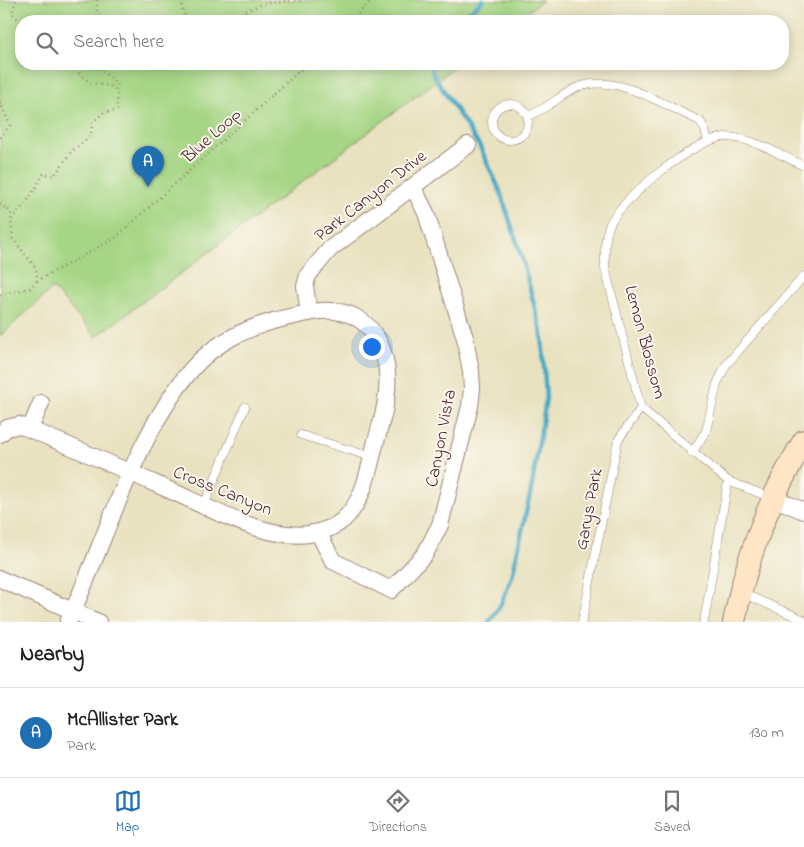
<!DOCTYPE html>
<style>
:root{--surface:#fff;--page:#f2f2f2;--text:#202124;--muted:#757577;--line:#e0e0e0;--accent:#1f6fb2}
body{margin:0;font-family:"Indie Flower",sans-serif;background:var(--page);color:var(--text)}
.you{position:absolute;left:371px;top:346px;width:18px;height:18px;margin:-12px;border:4px solid #fff;border-radius:50%;background:#1a73e8;box-shadow:0 0 0 8px #1a73e833}
.badge{display:grid;place-items:center;width:32px;height:32px;border-radius:50%;background:var(--accent);color:#fff;font-size:16px;font-weight:700}
.pin{position:absolute;translate:-50% -41px;filter:drop-shadow(0 1px 2px #0008)}
.pin::after{content:'';position:absolute;top:26px;width:18px;height:15px;background:inherit;clip-path:polygon(0 0,100% 0,50% 100%)}
.list{margin:0;padding:0;list-style:none}
h2{display:flex;justify-content:space-between;align-items:center;height:65px;margin:0;padding:0 20px;font-size:21px}
h2 small{font-size:16px;font-weight:400;color:var(--muted)}
.list li{display:grid;grid-template-columns:32px 1fr auto;gap:15px;align-items:center;box-sizing:border-box;height:90px;padding:0 20px;border-top:1px solid var(--line)}
.list b{display:block;font-size:19px;white-space:nowrap}
.list p{margin:0;font-size:16px;white-space:nowrap;color:var(--muted)}
.list em{font-size:16px;font-style:normal;color:var(--muted)}
.icon{flex:none;width:28px;height:28px;fill:none;stroke:currentColor;stroke-width:2;stroke-linecap:round;stroke-linejoin:round}
.map{position:relative;flex:none;width:804px;height:622px;overflow:hidden}
.search{position:absolute;background:var(--surface);box-shadow:0 2px 12px #0003;left:15px;right:15px;top:15px;height:55px;display:flex;align-items:center;gap:12px;box-sizing:border-box;padding:0 18px;border-radius:20px;color:var(--muted);font-size:19px}
.sheet{height:155px;background:var(--surface)}
nav{display:flex;justify-content:space-around;align-items:center;box-sizing:border-box;height:70px;border-top:1px solid var(--line);background:var(--surface);font-size:14px;color:var(--muted)}
nav a{display:grid;justify-items:center;gap:2px}
nav .on{color:var(--accent)}
.map>svg:first-child{display:block}
.green{fill:#a6d685;stroke:#787a58}
.lines{fill:none;stroke-linecap:round;stroke-linejoin:round}
.stream{stroke:#44a7c4;stroke-width:4.5}
.lane-casing{stroke:#998076;stroke-width:9}
.street-casing{stroke:#998076;stroke-width:18}
.secondary-casing{stroke:#998076;stroke-width:24}
.path{stroke:#998076;stroke-width:2.5;stroke-dasharray:1 4;stroke-linecap:butt}
.lane{stroke:#fff;stroke-width:8}
.street{stroke:#fff;stroke-width:16}
.secondary{stroke:#fde5c5;stroke-width:22}
.labels{text-anchor:middle;stroke-width:4;stroke-linejoin:round;paint-order:stroke}
.street-label{font-size:18px;fill:#4a1f2b;stroke:#fbf7ec}
</style>
<div class="map">
<svg width="804" height="622" viewBox="0 0 804 622">
<rect width="100%" height="100%" fill="#fbf7ec"/>
<filter id="ink" filterUnits="userSpaceOnUse"><feTurbulence type="fractalNoise" baseFrequency=".02" numOctaves="2"/><feDisplacementMap in="SourceGraphic" scale="10" xChannelSelector="R" yChannelSelector="G"/><feConvolveMatrix kernelMatrix="1 2 1 2 8 2 1 2 1" color-interpolation-filters="sRGB"/></filter>
<filter id="wash" filterUnits="userSpaceOnUse"><feTurbulence type="fractalNoise" baseFrequency=".0096" numOctaves="4" result="noise"/><feDisplacementMap in="SourceGraphic" scale="20" xChannelSelector="R" yChannelSelector="G"/><feGaussianBlur stdDeviation="1.12" result="paint"/><feColorMatrix in="noise" values="0 0 0 0 0 0 0 0 0 0 0 0 0 0 0 0 0 1.4 0 .05"/><feComposite in="paint" operator="in"/></filter>
<g filter="url(#wash)">
<rect width="100%" height="100%" fill="#e8e2c0"/>
<path class="green" d="M0 0H543L515 21H21V64H459L96 337 53 288 0 336Z"/>
<g class="lines">
<path class="stream" d="M459 21 483 0
M431 64 433 74 480 147 500 191 522 258 542 335 546 399 532 485 512 577 500 606 489 622"/>
</g>
</g>
<g filter="url(#ink)">
<g class="lines">
<g class="lane-casing">
<path id="lane" d="M492 122a18 18 0 1 1 36 0a18 18 0 1 1-36 0Z
M528 116C545 110 558 97 574 89 614 70 663 105 700 121L705 130 708 141
M301 435 372 457
M692 453 706 431 717 384 726 365 804 276
M772 498 728 481 641 408 605 268C605 253 604 239 609 226 619 200 697 137 725 137 752 137 780 155 804 166
M204 505 245 407
M742 593 804 620
M582 622 618 440 641 408
M704 622 728 481"/>
</g>
<g class="street-casing">
<path id="street" d="M309 313 305 286 308 275 330 249 468 145
M30 429 41 403
M0 434 7 428 19 425C69 445 118 467 167 489 209 507 263 540 309 534 321 532 334 528 343 520 364 501 368 472 375 445 379 430 384 415 386 400 393 354 374 307 321 311 309 312 296 316 285 318 248 327 216 341 191 370 133 440 106 540 68 622
M773 498 804 511
M318 532 333 561 391 590 425 554 440 525 470 406 472 389 471 372 465 338 426 213 413 187
M0 579 98 622"/>
</g>
<g class="secondary-casing">
<path id="secondary" d="M734 622C746 559 770 496 804 441"/>
</g>
<path class="path" d="M16 0 12 13 21 22
M181 0 183 12 189 21
M97 21V0
M223 21 262 4 303 0
M351 21 372 0
M67 64 91 83 110 86 117 91
M0 102 10 125 0 138
M0 204 11 212V219
M37 281 36 268 13 239 11 220 29 199 44 173 54 176 71 152 91 135 92 123 104 112 117 111V84L103 72 100 64
M0 295 30 288 37 281 115 238 307 64"/>
<use href="#lane" class="lane"/>
<use href="#street" class="street"/>
<use href="#secondary" class="secondary"/>
</g>
</g>
<g class="labels">
<g class="street-label">
<text transform="translate(211 135) rotate(-42)" y="6">Blue Loop</text>
<text transform="translate(370 195) rotate(-38)" y="6">Park Canyon Drive</text>
<text transform="translate(646 342) rotate(75)" y="6">Lemon Blossom</text>
<text transform="translate(440 438) rotate(-79)" y="6">Canyon Vista</text>
<text transform="translate(223 490) rotate(22)" y="6">Cross Canyon</text>
<text transform="translate(588 509) rotate(-79)" y="6">Garys Park</text>
</g>
</g>
</svg>
<div class="you"></div>
<div class="pin badge" style="left:148px;top:187px">A</div>
<div class="search"><svg class="icon" aria-label="search" viewBox="0 0 24 24"><circle cx="10" cy="10" r="6"/><path d="M15 15l6 6"/></svg>Search here</div>
</div>
<section class="sheet">
<h2>Nearby<small></small></h2>
<ul class="list">
<li><span class="badge">A</span><div><b>McAllister Park</b><p>Park</p></div><em>130 m</em></li>
</ul>
</section>
<nav>
<a class="on"><svg class="icon" aria-label="map" viewBox="0 0 24 24"><path d="M3 6l6-2 6 2 6-2v14l-6 2-6-2-6 2zM9 4v14M15 6v14"/></svg>Map</a>
<a><svg class="icon" aria-label="directions" viewBox="0 0 24 24"><path d="M12 3l9 9-9 9-9-9zM9 14v-3h6M13 9l2 2-2 2"/></svg>Directions</a>
<a><svg class="icon" aria-label="saved" viewBox="0 0 24 24"><path d="M7 4h10v16l-5-4-5 4z"/></svg>Saved</a>
</nav>
